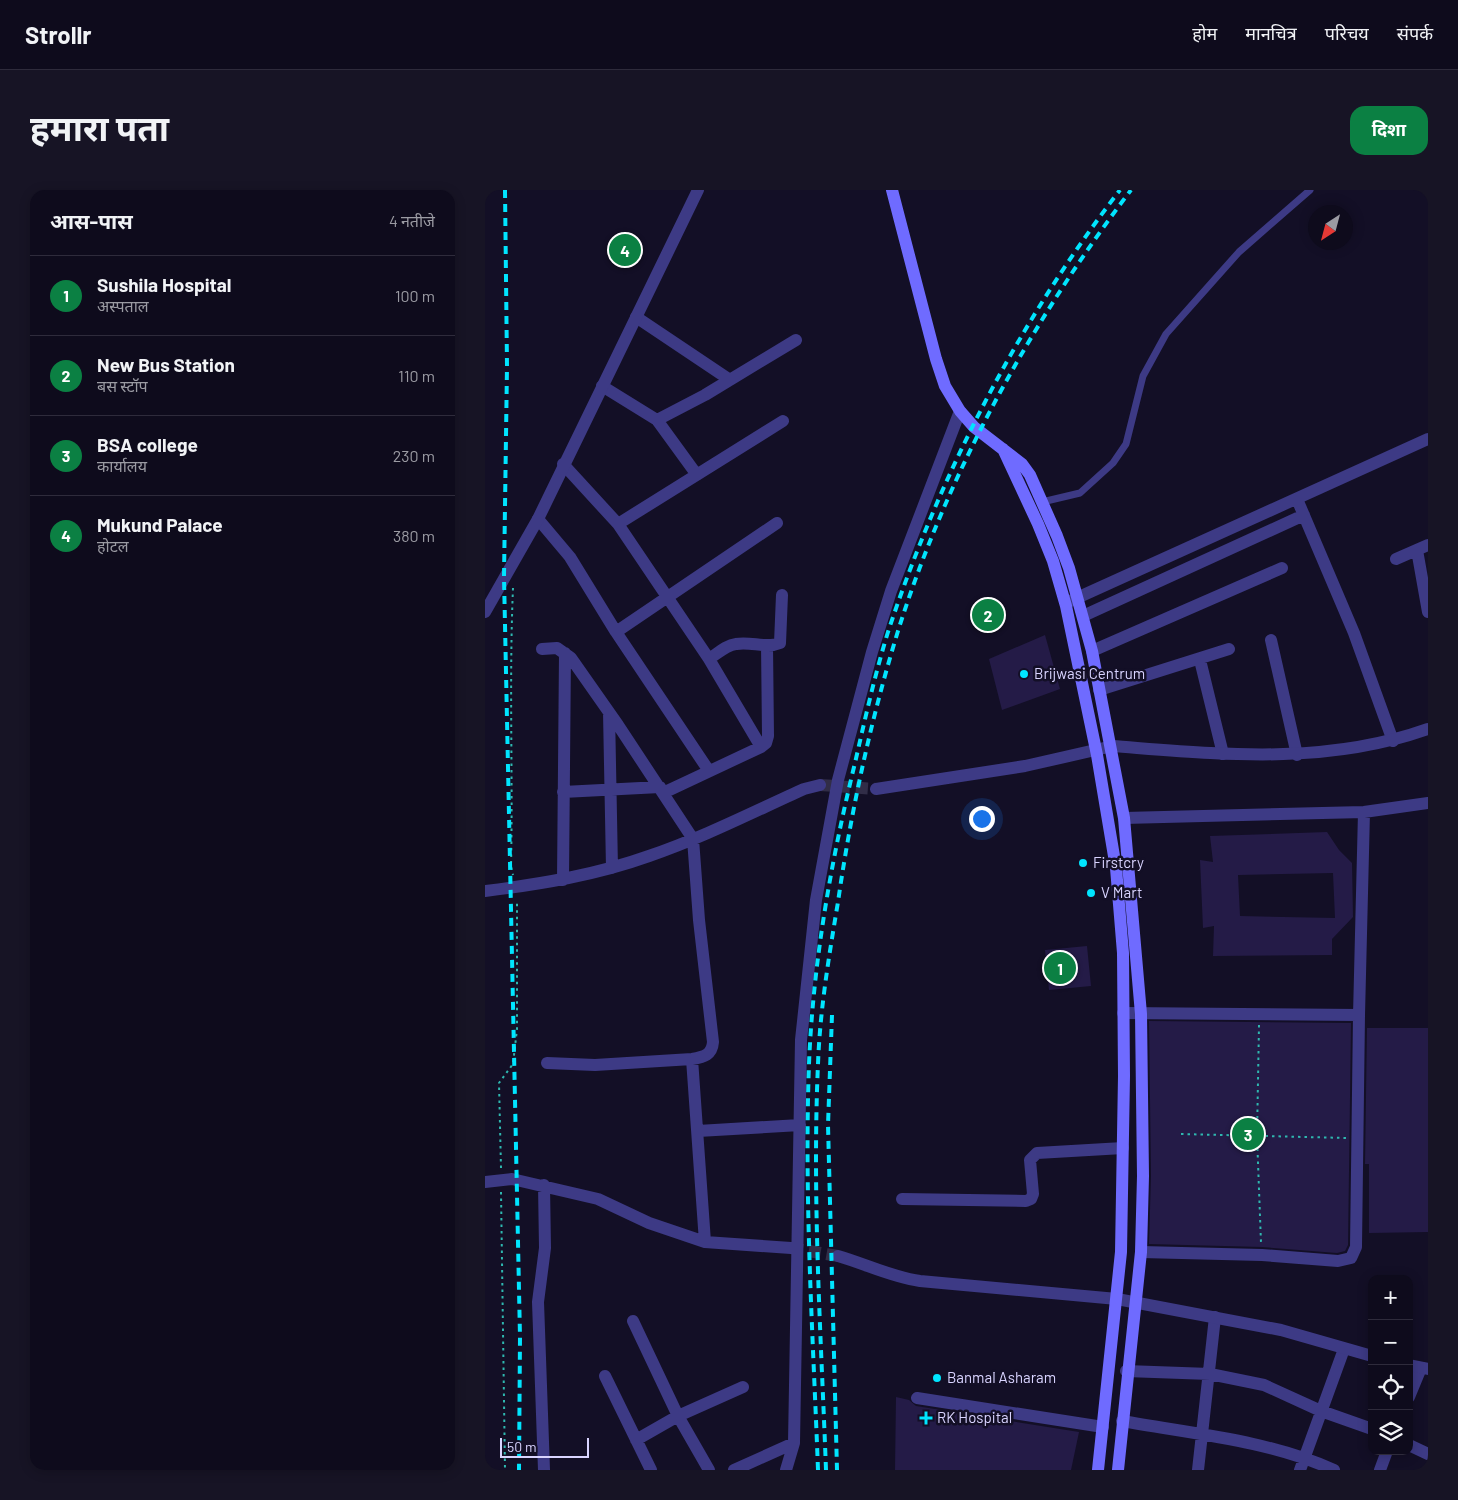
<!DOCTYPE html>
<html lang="hi">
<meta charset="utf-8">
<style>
:root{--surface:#0e0b1c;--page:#171425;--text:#f1f3f6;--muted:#9b9ba3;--line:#2e2b3b;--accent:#0b8043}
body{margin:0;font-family:Barlow,"Noto Sans Devanagari",sans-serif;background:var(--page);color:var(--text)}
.controls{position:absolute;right:15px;bottom:15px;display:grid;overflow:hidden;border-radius:10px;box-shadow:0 2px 12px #0003}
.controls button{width:45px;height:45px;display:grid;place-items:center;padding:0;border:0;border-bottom:1px solid var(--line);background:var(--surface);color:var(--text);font:25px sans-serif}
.compass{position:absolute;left:823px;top:15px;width:45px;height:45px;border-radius:50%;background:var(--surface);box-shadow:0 2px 12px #0003;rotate:216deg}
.scale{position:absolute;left:15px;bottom:12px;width:89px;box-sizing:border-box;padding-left:5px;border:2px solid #d9d4ff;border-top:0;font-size:14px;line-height:18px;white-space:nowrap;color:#d9d4ff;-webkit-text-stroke:4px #130f26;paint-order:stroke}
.you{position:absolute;left:496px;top:628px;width:18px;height:18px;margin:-12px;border:4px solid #fff;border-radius:50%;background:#1a73e8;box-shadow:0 0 0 8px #1a73e833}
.badge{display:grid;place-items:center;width:32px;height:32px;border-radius:50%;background:var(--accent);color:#fff;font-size:16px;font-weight:700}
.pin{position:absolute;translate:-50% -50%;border:2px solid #fff;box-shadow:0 1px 5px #0006}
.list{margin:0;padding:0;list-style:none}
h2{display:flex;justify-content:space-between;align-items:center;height:65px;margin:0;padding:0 20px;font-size:21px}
h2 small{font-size:16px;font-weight:400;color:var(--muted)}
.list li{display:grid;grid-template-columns:32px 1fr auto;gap:15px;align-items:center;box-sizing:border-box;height:80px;padding:0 20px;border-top:1px solid var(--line)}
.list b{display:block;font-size:19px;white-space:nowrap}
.list p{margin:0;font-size:16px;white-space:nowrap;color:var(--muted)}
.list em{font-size:16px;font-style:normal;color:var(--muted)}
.icon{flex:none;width:28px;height:28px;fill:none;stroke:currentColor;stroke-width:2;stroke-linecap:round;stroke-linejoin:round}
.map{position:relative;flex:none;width:943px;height:1280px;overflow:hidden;border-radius:15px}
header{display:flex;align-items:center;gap:30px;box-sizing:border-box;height:70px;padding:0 25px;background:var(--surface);border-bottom:1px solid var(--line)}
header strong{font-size:24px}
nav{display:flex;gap:28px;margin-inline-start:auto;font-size:18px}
.intro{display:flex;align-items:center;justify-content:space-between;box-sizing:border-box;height:120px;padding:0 30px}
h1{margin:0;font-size:35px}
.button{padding:12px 22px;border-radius:15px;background:var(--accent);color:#fff;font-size:18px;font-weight:700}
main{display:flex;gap:30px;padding:0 30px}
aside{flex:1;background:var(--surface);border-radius:15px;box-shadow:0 2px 12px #0003}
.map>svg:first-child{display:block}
.building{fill:#241b47;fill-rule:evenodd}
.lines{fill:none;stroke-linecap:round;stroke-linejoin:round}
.minor-tunnel{stroke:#312d47;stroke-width:12;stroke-dasharray:12 6;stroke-linecap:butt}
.path{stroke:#2fb8b0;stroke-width:2;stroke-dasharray:2.5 4;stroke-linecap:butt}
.service{stroke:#3d3a85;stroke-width:7}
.minor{stroke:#3d3a85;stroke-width:12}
.tertiary{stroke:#3d3a85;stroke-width:12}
.secondary{stroke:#6f6bff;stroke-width:12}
.rail{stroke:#00e5ff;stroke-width:4;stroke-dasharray:8 6;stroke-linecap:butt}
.poi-dot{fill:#00e5ff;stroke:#130f26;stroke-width:2}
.labels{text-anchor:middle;stroke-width:5;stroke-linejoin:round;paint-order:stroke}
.poi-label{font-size:15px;fill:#d9d4ff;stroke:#130f26;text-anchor:start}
</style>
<header>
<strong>Strollr</strong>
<nav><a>होम</a><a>मानचित्र</a><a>परिचय</a><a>संपर्क</a></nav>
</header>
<div class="intro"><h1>हमारा पता</h1><a class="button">दिशा</a></div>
<main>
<aside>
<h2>आस-पास<small>4 नतीजे</small></h2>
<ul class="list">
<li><span class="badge">1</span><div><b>Sushila Hospital</b><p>अस्पताल</p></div><em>100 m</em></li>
<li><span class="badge">2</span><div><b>New Bus Station</b><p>बस स्टॉप</p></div><em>110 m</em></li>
<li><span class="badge">3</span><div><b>BSA college</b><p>कार्यालय</p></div><em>230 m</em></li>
<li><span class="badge">4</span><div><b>Mukund Palace</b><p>होटल</p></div><em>380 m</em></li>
</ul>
</aside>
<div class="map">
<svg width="943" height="1280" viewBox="0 0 943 1280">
<rect width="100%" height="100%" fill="#130f26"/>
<path class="building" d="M560 445 575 499 517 520 504 469Z
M842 642 854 660 867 673 868 727 847 749V765L728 766 729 736 718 738 715 670 728 672 725 646ZM848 683 850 728 755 726 753 685Z
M602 756 606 796 564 800 560 760Z
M664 831 866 833 863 1055 860 1061 852 1063 777 1057 664 1054 666 986Z
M882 838H943V1042L884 1043V974H880Z
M411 1207 424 1210 431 1216 594 1242 586 1280H410Z"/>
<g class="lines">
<path class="minor-tunnel" d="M335 595 391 599
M306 1058 353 1066"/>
<path class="path" d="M28 398C24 491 28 584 26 676L28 685
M774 835 772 946 776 1053
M696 944 861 948
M16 978 14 893 28 874 32 839V710
M16 1002 20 1280"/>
<path class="service" d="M557 312 595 303 628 273 641 254 658 186 681 144 754 62 825 0"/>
<path class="minor" d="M151 127 245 190
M117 196 172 230 212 285
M172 230 220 205 311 150
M78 274 133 334 224 469 276 557
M812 309 869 443 908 551
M53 329 85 367 131 442 224 581
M133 334 298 231
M932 360 943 422
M911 369 943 355
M583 412 943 249
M598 426 819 325
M131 442 292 333
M786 450 812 565
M57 459 72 458 86 468 133 535 208 649 214 730 228 852C227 865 219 867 207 869L110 875 62 873
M607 461 797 378
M224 469C232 464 241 455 251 454 266 451 281 459 295 453L297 405
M715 470 738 564
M614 500 744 459
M124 522 127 678
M391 599 540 576 619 558
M78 602 175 597
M178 603 276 557 281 553 283 546 282 455
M639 628 879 622 943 613
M78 690 80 463
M0 701C56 694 111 685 164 666 217 648 268 622 319 599L335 595
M638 823 874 825
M207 869 220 1052
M213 941 315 935
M0 992 27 989 113 1009 164 1033 220 1052 306 1058
M59 995 60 1058 53 1112 59 1280
M417 1009 541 1011 546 1009 548 1004 545 970 552 963 638 958
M656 1062 777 1065 853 1071 866 1068 871 1057 874 825 879 622
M353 1066C381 1074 406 1087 435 1091L632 1109
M148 1131 193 1226 224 1280
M641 1181 725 1184 779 1195 836 1221 887 1239
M120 1186 166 1280
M924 1207 936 1178
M432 1208 618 1237
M637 1231C709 1244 782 1250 849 1280
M151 1250 193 1226 258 1197
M924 1255 943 1264
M249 1280 309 1253
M301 1280 309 1253 316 850 331 710 353 590 387 462 406 401 475 221
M713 1280 730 1127
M815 1280 859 1159
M895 1280 902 1261"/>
<path class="tertiary" d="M0 422 53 329 213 0
M627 556C734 564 839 576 943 539
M632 1109 796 1140 887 1166
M924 1175 943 1179"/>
<path class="secondary" d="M407 0 451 169 460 196 475 221 489 237 537 274 545 285 572 346 584 378 607 461 639 628 656 824 658 986 656 1062 633 1280
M518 259 553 334 568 371 581 416 612 565 631 678 638 763 639 886 636 1062 613 1280"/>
<path class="rail" d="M20 0 22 176 19 387 35 1147 34 1280
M347 825 343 935 352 1280
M333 1280C328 1145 319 1009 324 874 328 773 346 671 370 573 380 529 390 484 403 442 455 284 534 131 635 0
M341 1280C336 1145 327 1009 333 874 335 819 344 766 353 712 366 621 386 529 413 441 462 284 547 130 646 0"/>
</g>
<g class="poi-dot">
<circle cx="539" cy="484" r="5"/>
<circle cx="598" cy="673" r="5"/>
<circle cx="606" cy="703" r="5"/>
<circle cx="452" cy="1188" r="5"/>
<path d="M438.5 1220.5h5v5h5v5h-5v5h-5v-5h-5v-5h5z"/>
</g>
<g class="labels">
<g class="poi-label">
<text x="549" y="489">Brijwasi Centrum</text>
<text x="608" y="678">Firstcry</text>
<text x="616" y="708">V Mart</text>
<text x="462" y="1193">Banmal Asharam</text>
<text x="452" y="1233">RK Hospital</text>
</g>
</g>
</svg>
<div class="controls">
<button>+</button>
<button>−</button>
<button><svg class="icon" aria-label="locate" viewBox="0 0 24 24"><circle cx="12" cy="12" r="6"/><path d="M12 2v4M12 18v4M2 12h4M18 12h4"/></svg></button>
<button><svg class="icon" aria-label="layers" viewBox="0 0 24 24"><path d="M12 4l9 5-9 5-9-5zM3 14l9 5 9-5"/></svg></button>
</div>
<svg class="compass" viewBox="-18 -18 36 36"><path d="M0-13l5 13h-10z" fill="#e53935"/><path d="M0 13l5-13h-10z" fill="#9b9ba3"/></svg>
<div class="scale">50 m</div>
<div class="you"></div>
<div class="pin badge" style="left:575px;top:778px">1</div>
<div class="pin badge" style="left:503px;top:425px">2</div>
<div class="pin badge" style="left:763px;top:944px">3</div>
<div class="pin badge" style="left:140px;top:60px">4</div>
</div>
</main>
